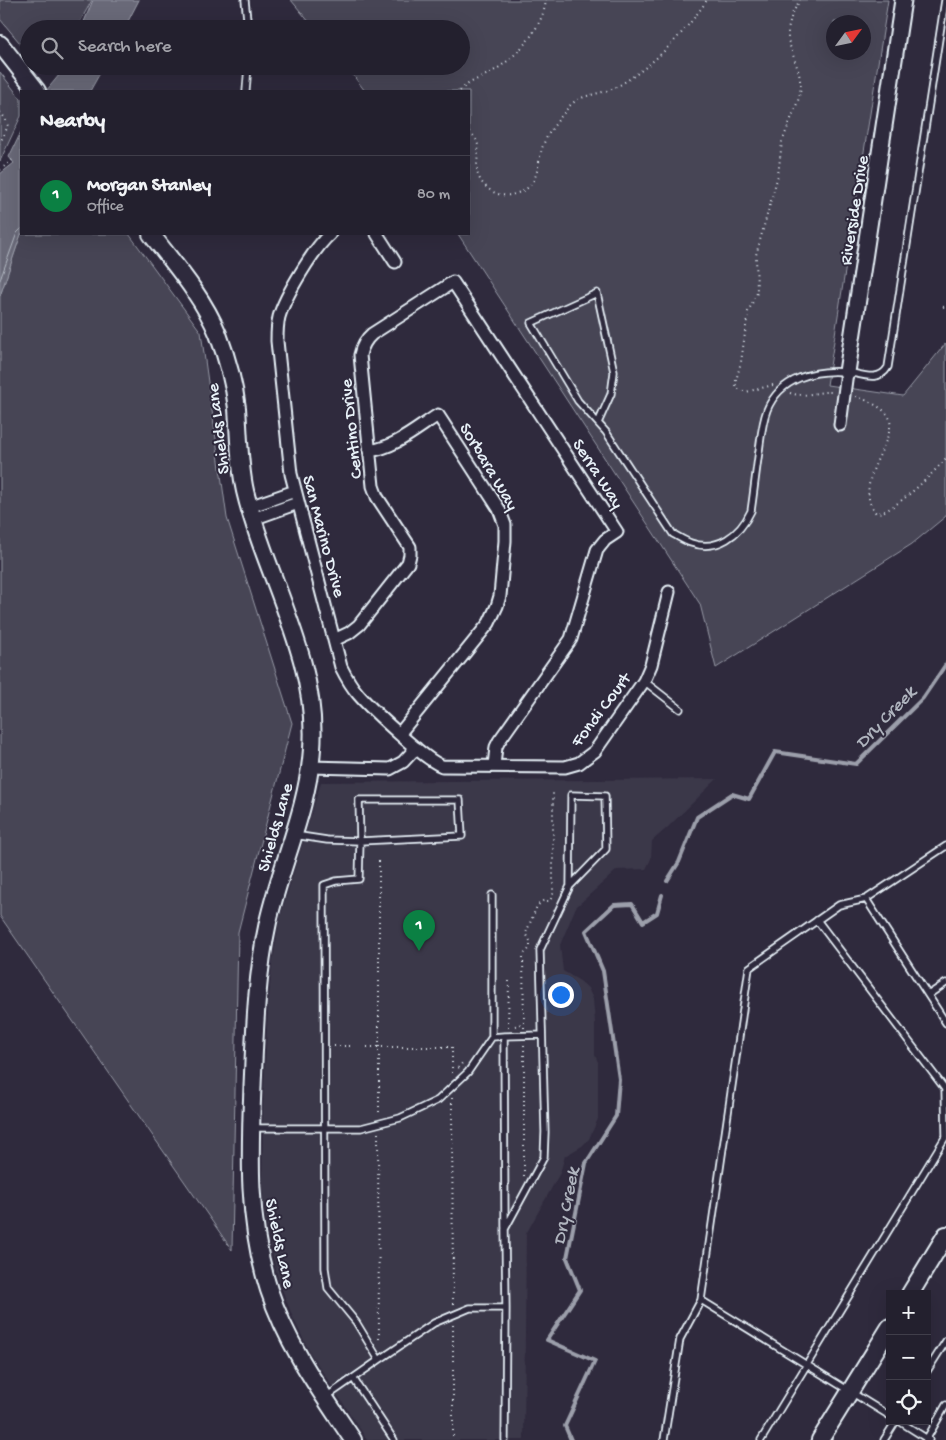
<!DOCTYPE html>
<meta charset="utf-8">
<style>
:root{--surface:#23202e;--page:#2b2836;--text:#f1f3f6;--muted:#a3a3aa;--line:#403e4a;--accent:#0b8043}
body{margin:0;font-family:"Gochi Hand",sans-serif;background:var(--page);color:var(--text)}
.controls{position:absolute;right:15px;bottom:15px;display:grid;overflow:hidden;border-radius:0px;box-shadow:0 5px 20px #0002}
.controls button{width:45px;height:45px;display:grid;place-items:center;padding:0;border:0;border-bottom:1px solid var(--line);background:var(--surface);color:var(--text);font:25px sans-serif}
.compass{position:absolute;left:826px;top:15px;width:45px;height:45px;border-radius:50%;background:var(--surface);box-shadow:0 5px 20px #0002;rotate:57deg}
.you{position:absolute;left:560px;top:994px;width:18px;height:18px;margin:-12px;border:4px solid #fff;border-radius:50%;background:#1a73e8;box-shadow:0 0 0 8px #1a73e833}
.badge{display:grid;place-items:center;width:32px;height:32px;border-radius:50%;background:var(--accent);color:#fff;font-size:16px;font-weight:700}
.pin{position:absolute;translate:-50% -41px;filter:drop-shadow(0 1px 2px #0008)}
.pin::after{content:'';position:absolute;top:26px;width:18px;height:15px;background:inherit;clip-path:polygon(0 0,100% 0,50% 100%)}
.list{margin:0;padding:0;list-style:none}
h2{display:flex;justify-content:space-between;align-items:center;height:65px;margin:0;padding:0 20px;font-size:21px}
h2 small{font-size:16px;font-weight:400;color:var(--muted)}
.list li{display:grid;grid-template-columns:32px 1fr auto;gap:15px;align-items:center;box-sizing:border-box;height:80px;padding:0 20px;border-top:1px solid var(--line)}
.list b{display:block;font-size:19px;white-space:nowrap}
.list p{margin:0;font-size:16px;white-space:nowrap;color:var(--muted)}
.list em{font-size:16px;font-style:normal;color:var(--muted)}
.icon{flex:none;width:28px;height:28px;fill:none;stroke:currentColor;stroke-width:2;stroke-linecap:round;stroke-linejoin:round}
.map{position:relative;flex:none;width:946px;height:1440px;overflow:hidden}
.search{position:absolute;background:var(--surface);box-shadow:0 5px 20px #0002;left:20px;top:20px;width:450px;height:55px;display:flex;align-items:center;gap:12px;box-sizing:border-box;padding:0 18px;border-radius:28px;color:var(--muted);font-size:19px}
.panel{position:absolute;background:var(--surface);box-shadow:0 5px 20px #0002;left:20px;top:90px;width:450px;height:145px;border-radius:0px}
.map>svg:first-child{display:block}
.built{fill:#3b3749}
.green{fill:#464455;stroke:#979aa6;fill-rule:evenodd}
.water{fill:#696978;stroke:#9c9fab}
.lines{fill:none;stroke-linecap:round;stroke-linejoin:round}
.shore{stroke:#b5bbc5;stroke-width:1}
.stream{stroke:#9c9fab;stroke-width:4}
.service-casing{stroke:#e8f1f8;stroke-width:9}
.minor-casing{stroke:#e8f1f8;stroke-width:15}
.tertiary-casing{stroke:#e8f1f8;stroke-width:19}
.secondary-casing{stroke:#e8f1f8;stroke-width:20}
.path{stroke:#e8f1f8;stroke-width:2;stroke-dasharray:1 4;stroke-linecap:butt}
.service{stroke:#2f2a3d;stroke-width:5.5}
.minor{stroke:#2f2a3d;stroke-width:11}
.tertiary{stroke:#2f2a3d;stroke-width:15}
.secondary{stroke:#2f2a3d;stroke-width:16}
.labels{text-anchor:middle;stroke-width:4;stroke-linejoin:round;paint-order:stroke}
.street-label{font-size:18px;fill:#e8f1f8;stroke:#2f2a3d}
.water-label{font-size:19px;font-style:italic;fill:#afb4be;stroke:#2f2a3d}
</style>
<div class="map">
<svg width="946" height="1440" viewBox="0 0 946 1440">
<rect width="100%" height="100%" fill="#2f2a3d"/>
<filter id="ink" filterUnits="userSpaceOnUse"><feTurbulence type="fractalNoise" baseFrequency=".02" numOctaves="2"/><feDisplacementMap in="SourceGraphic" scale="10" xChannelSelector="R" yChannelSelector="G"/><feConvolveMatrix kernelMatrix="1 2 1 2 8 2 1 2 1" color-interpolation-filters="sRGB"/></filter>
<g filter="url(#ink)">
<path class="built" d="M717 779 667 828 652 841 651 859 646 869 617 870 576 907 560 945 563 971 580 981 588 988 593 999 595 1022V1055L598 1062V1119L589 1139 582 1146 565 1156 560 1173 526 1234 524 1440H367L310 1353 293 1318 278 1279 269 1239 262 1192 263 1104 268 1006 272 964 280 917 321 782Z"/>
<path class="green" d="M0 0H92L76 29H29V54L0 19Z
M291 0H888L827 385 903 396 946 343V516L912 544 716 668 700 604 458 234H469V91H365L346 66H461V29H315ZM834 22H864V52H834Z
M0 72 21 99V116L0 161Z
M21 234H129L201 332 227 518 292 723 238 932 232 1250 0 916V296Z"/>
<path class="water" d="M93 0H139L124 29H81Z
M64 66H104L90 91H46L64 69Z
M21 132V234L0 296V174L14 163 9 157Z"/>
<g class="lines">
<path class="shore" d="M0 280 17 233 21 229"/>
<path class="stream" d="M667 881 679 862 697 817 732 794 749 799 775 752 856 764 923 698 946 664
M571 1440 565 1426 595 1361 547 1340 580 1290 567 1258 586 1163 616 1116 619 1079 603 971 586 931 614 905 632 904 643 922 657 913 662 895"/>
<g class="service-casing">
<path id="service" d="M245 0 248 29
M246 91 248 66
M598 423 611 394 614 372 597 293 531 323 578 401 606 432 673 534C679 537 685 541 691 543 717 552 740 535 751 511 754 491 756 471 759 451 761 437 762 423 767 410 780 378 814 369 847 372 861 374 879 383 888 367L945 0
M644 681 680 709
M359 800H460L462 836 360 841Z
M294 835 327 840 360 841 359 879 336 881 324 885 325 1268 328 1288 356 1322 379 1360 434 1323 470 1308H506L505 1440
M946 846 866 899 946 1023
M866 899 839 905 749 968 701 1300 890 1416
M928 995 946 983
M492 1037V895
M253 1128H361L400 1118 438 1100 468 1072 492 1037 504 1036
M505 1227 504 1036 542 1035
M506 1308 505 1229 544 1157 545 1132 540 950 570 886 571 795 605 796 606 849 570 886
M927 1371 946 1341
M353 1378 394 1440
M326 1397 379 1360
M899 1421 929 1440
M664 1440 680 1339 701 1300
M761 1440 946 1136 945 1089 817 920
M884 1440 896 1421
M926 1440 946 1405"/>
</g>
<g class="minor-casing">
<path id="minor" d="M330 234C314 248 285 296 279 317 277 325 277 333 277 341L291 474 341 667C346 677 351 686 358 694 371 709 425 760 442 766L565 767 579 763 595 751 644 681 651 665 669 592
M377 234 395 262
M840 425 847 372
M369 451C396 447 416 429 438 415L499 509 505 525V541L500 596 497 606 489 623 400 733
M249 507 295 491
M253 519 298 503
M334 640 349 633 359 625 408 563 410 555V547L377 497 373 486 360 355C362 346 365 340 372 334L453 282 617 532 605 540 597 550 571 639 499 741 496 747 494 766
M310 767 390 769 403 762 416 748"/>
</g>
<g class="tertiary-casing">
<path id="tertiary" d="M847 372 903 0"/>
</g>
<g class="secondary-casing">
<path id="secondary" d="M0 44 37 91
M151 234C175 265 203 297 218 334 227 358 234 383 237 408 239 436 239 464 245 491 265 576 319 659 312 749 308 809 281 864 268 922 257 973 255 1023 253 1074 250 1148 246 1219 269 1290 287 1345 321 1392 353 1440
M910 1294 946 1235
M820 1440 890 1327"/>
</g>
<path class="path" d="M460 91C468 82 479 79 490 73 515 59 543 29 546 0
M0 112 5 118 8 126 0 143
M469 132C484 142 476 155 477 170 478 182 490 193 502 195 507 196 512 195 517 193 541 187 536 162 544 143 549 131 559 119 567 109 580 92 601 96 618 86 653 66 685 33 707 0
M0 170 12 160
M943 307 946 306
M773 385 746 392 739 389 735 384 741 362 748 312 757 293 756 255 778 175 782 142 798 101 801 87 799 73 788 40V30L792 14 800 0
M790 393C805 398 817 391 832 392
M856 396C866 400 880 406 887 414 904 434 849 481 876 513 891 515 936 471 946 458
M379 861V1113
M515 1026 524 1023
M508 1027 509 980
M524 1028 523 955 530 948V941L526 933 537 906 543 901H550L553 894V793
M334 1046H354
M367 1047H452V1075
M458 1068 464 1061
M452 1098 453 1305
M378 1133 379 1341
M524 1176V1043
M453 1325V1440"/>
<use href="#service" class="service"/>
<use href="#minor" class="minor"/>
<use href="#tertiary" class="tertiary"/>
<use href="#secondary" class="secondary"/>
</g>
</g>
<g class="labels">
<g class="street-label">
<text transform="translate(853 210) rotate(-81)" y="6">Riverside Drive</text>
<text transform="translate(217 429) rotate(-97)" y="6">Shields Lane</text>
<text transform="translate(350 429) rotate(-96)" y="6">Centino Drive</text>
<text transform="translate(490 466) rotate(59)" y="6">Sorbara Way</text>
<text transform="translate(599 473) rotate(57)" y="6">Serra Way</text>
<text transform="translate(325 536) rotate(75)" y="6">San Marino Drive</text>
<text transform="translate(600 709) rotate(-53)" y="6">Fondi Court</text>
<text transform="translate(274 827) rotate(-74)" y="6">Shields Lane</text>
<text transform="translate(281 1243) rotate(78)" y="6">Shields Lane</text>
</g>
<g class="water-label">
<text transform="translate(884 716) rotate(-46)" y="7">Dry Creek</text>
<text transform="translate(564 1206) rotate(-79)" y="7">Dry Creek</text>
</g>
</g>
</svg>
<div class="controls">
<button>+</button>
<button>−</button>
<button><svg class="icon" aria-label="locate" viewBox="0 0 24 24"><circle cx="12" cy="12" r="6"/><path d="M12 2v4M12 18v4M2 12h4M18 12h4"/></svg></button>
</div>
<svg class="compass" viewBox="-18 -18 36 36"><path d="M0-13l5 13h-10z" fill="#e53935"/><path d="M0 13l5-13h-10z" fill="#a3a3aa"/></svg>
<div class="you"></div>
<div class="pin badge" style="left:419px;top:951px">1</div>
<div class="search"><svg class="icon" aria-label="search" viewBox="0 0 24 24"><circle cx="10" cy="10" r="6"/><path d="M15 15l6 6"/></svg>Search here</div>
<section class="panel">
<h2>Nearby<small></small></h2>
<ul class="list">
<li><span class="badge">1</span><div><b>Morgan Stanley</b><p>Office</p></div><em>80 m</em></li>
</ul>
</section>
</div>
